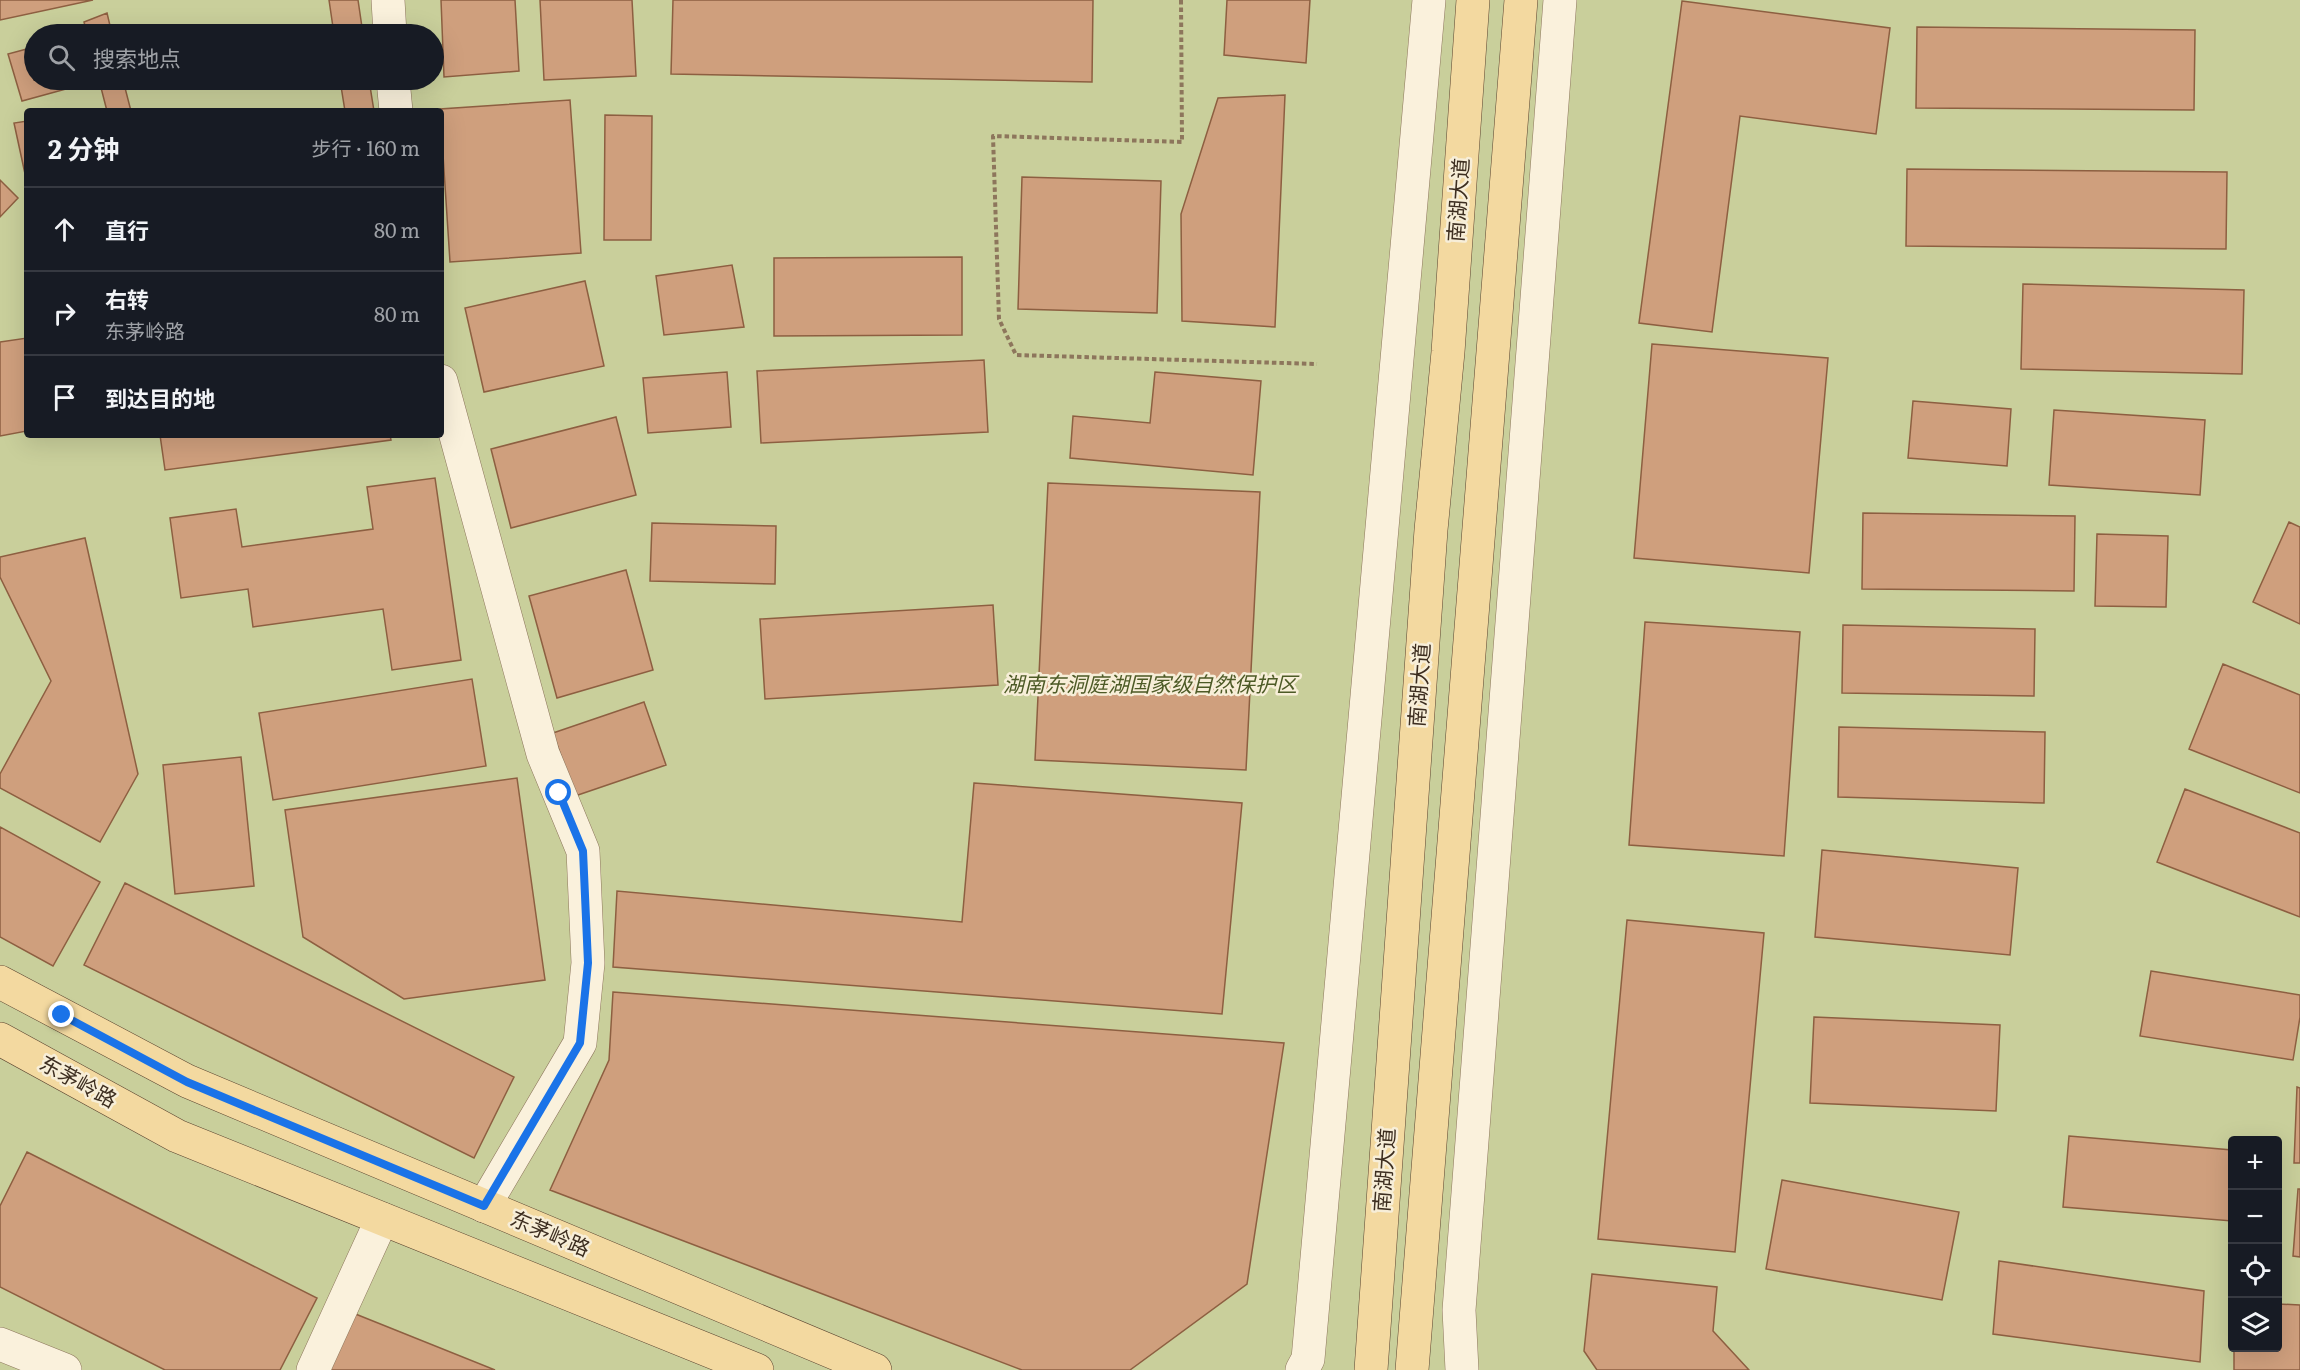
<!DOCTYPE html>
<html lang="zh">
<meta charset="utf-8">
<style>
:root{--surface:#171b24;--page:#242831;--text:#f1f3f6;--muted:#9ea1a6;--line:#363941}
body{margin:0;font-family:Literata,"Noto Sans SC",serif;background:var(--page);color:var(--text)}
.controls{position:absolute;right:18px;bottom:18px;display:grid;overflow:hidden;border-radius:6px;box-shadow:0 6px 24px #0002}
.controls button{width:54px;height:54px;display:grid;place-items:center;padding:0;border:0;border-bottom:2px solid var(--line);background:var(--surface);color:var(--text);font:30px sans-serif}
.stop{position:absolute;width:18px;height:18px;margin:-14px;border:4px solid #1a73e8;border-radius:50%;background:#fff}
.stop.end{background:#1a73e8;border-color:#fff;box-shadow:0 2px 6px #0008}
.list{margin:0;padding:0;list-style:none}
h2{display:flex;justify-content:space-between;align-items:center;height:78px;margin:0;padding:0 24px;font-size:26px}
h2 small{font-size:20px;font-weight:400;color:var(--muted)}
.list li{display:grid;grid-template-columns:39px 1fr auto;gap:18px;align-items:center;box-sizing:border-box;height:84px;padding:0 24px;border-top:2px solid var(--line)}
.list b{display:block;font-size:22px;white-space:nowrap}
.list p{margin:0;font-size:20px;white-space:nowrap;color:var(--muted)}
.list em{font-size:20px;font-style:normal;color:var(--muted)}
.icon{flex:none;width:33px;height:33px;fill:none;stroke:currentColor;stroke-width:2;stroke-linecap:round;stroke-linejoin:round}
.map{position:relative;flex:none;width:2300px;height:1370px;overflow:hidden}
.search{position:absolute;background:var(--surface);box-shadow:0 6px 24px #0002;left:24px;top:24px;width:420px;height:66px;display:flex;align-items:center;gap:15px;box-sizing:border-box;padding:0 21px;border-radius:33px;color:var(--muted);font-size:22px}
.panel{position:absolute;background:var(--surface);box-shadow:0 6px 24px #0002;left:24px;top:108px;width:420px;height:330px;border-radius:6px}
.map>svg:first-child{display:block}
.green{fill:#c9cf9b;fill-rule:evenodd}
.building{fill:#cf9f7d;stroke:#8d5f41;stroke-width:1.5}
.lines{fill:none;stroke-linecap:round;stroke-linejoin:round}
.minor-casing{stroke:#8d765c;stroke-width:34}
.major-casing{stroke:#5b4430;stroke-width:34}
.path{stroke:#8d765c;stroke-width:4;stroke-dasharray:4.5 3;stroke-linecap:butt}
.minor{stroke:#faf1dc;stroke-width:33}
.major{stroke:#f3d9a0;stroke-width:33}
.route{stroke:#1a73e8;stroke-width:8}
.labels{text-anchor:middle;stroke-width:5;stroke-linejoin:round;paint-order:stroke}
.street-label{font-size:21px;fill:#3d2e20;stroke:#f7eed8}
.park-label{font-size:21px;font-style:italic;fill:#4d5a26;stroke:#f7eed8}
</style>
<div class="map">
<svg width="2300" height="1370" viewBox="0 0 2300 1370">
<rect width="100%" height="100%" fill="#f0e4c8"/>
<path class="green" d="M0 0H2300V1370H0ZM34 34H434V80H34ZM27 111H441V435H27ZM2232 1140H2278V1348H2232Z"/>
<path class="building" d="M0 0H93L0 20Z
M329 0H358L363 34H334Z
M441 0H515L519 71 444 77Z
M540 0H632L636 76 544 80Z
M673 0H1093L1092 82 671 74Z
M1227 0H1310L1306 63 1224 55Z
M1682 1 1890 28 1876 134 1740 116 1712 332 1639 323Z
M107 13 112 34H87L84 22Z
M1917 27 2195 30 2194 110 1916 108Z
M34 47V80H76L77 86 22 101 8 54Z
M99 80H123L131 111H107Z
M340 80H369L374 111H345Z
M1285 95 1275 327 1182 321 1181 214 1218 98Z
M570 100 581 253 450 262 440 109Z
M605 115 652 116 651 240H604Z
M27 121V183L14 123Z
M1907 169 2227 172 2226 249 1906 246Z
M1022 177 1161 181 1157 313 1018 309Z
M0 180 18 198 0 217Z
M962 257V335L774 336V258Z
M732 265 744 327 664 335 656 276Z
M585 281 604 366 484 392 465 308Z
M2023 284 2244 290 2242 374 2021 369Z
M27 338V431L0 436V342Z
M1652 344 1828 358 1809 573 1634 558Z
M984 360 988 432 761 443 757 371Z
M727 372 731 427 648 433 643 378Z
M1155 372 1261 381 1253 475 1070 458 1073 416 1150 423Z
M1913 401 2011 409 2007 466 1908 458Z
M2054 410 2205 420 2200 495 2049 485Z
M616 417 636 495 511 528 491 449Z
M160 435H390L391 440 165 470Z
M435 478 461 660 392 670 383 609 253 627 248 589 181 598 170 518 236 509 242 547 373 529 367 487Z
M1048 483 1260 492 1246 770 1035 760Z
M1863 513 2075 516 2074 591 1862 589Z
M2289 522 2300 527V624L2253 602Z
M652 523 776 526 775 584 650 581Z
M2097 534 2168 536 2166 607 2095 606Z
M85 538 138 774 100 842 0 788V774L51 681 0 577V557Z
M626 570 653 670 557 698 529 596Z
M993 605 998 685 765 699 760 619Z
M1645 622 1800 632 1784 856 1629 845Z
M1843 625 2035 629 2034 696 1842 693Z
M2223 664 2300 695V793L2189 749Z
M472 679 486 766 273 800 259 713Z
M644 702 666 765 575 796 553 733Z
M1839 727 2045 732 2044 803 1838 797Z
M241 757 254 886 175 894 163 765Z
M517 778 545 980 404 999 303 937 285 810Z
M974 783 1242 803 1222 1014 613 967 617 891 962 922Z
M2185 789 2300 833V917L2157 862Z
M0 827 100 882 53 966 0 937Z
M1822 850 2018 868 2010 955 1815 937Z
M125 883 514 1077 474 1158 84 965Z
M1627 920 1764 933 1735 1252 1598 1239Z
M2151 971 2300 995V1017L2293 1060 2140 1036Z
M613 992 1284 1043 1247 1284 1130 1370H1022L550 1190 609 1060Z
M1814 1017 2000 1025 1996 1111 1810 1103Z
M2297 1087 2300 1088V1163H2294Z
M2069 1136 2232 1150V1221L2063 1207Z
M27 1152 317 1298 280 1370H165L0 1287V1206Z
M1782 1180 1959 1212 1942 1300 1766 1269Z
M2298 1189H2300V1257L2293 1256Z
M1999 1261 2204 1291 2200 1362 1993 1334Z
M1592 1274 1717 1287 1713 1331 1749 1370H1597L1584 1351Z
M2278 1304 2300 1305V1370H2234V1348H2278Z
M348 1311 495 1370H324Z"/>
<g class="lines">
<g class="minor-casing">
<path id="minor" d="M388 0 390 34
M393 80 396 111
M441 381 543 754 583 851 588 963 580 1043 484 1206
M0 1344 65 1370
M313 1370 382 1219
M1302 1370 1308 1359 1429 0
M1462 1370 1459 1310 1560 0"/>
</g>
<g class="major-casing">
<path id="major" d="M0 982 187 1081 875 1370
M0 1039 177 1136 757 1370
M1371 1370 1431 530 1448 352 1473 0
M1412 1370 1521 0"/>
</g>
<path class="path" d="M1181 0 1182 142 993 136 999 319 1016 355 1317 364"/>
<use href="#minor" class="minor"/>
<use href="#major" class="major"/>
</g>
<g class="lines">
<path class="route" d="M62 1015 187 1082 484 1206 580 1043 588 963 583 851 559 793"/>
</g>
<g class="labels">
<g class="street-label">
<text transform="translate(1459 200) rotate(-86)" y="7">南湖大道</text>
<text transform="translate(1420 685) rotate(-86)" y="7">南湖大道</text>
<text transform="translate(78 1082) rotate(29)" y="7">东茅岭路</text>
<text transform="translate(1385 1170) rotate(-86)" y="7">南湖大道</text>
<text transform="translate(550 1234) rotate(23)" y="7">东茅岭路</text>
</g>
<g class="park-label">
<text x="1150" y="692">湖南东洞庭湖国家级自然保护区</text>
</g>
</g>
</svg>
<div class="controls">
<button>+</button>
<button>−</button>
<button><svg class="icon" aria-label="locate" viewBox="0 0 24 24"><circle cx="12" cy="12" r="6"/><path d="M12 2v4M12 18v4M2 12h4M18 12h4"/></svg></button>
<button><svg class="icon" aria-label="layers" viewBox="0 0 24 24"><path d="M12 4l9 5-9 5-9-5zM3 14l9 5 9-5"/></svg></button>
</div>
<div class="stop" style="left:559px;top:793px"></div>
<div class="stop end" style="left:62px;top:1015px"></div>
<div class="search"><svg class="icon" aria-label="search" viewBox="0 0 24 24"><circle cx="10" cy="10" r="6"/><path d="M15 15l6 6"/></svg>搜索地点</div>
<section class="panel">
<h2>2 分钟<small>步行 · 160 m</small></h2>
<ul class="list">
<li><svg class="icon" aria-label="ahead" viewBox="0 0 24 24"><path d="M12 20V5M6 11l6-6 6 6"/></svg><div><b>直行</b></div><em>80 m</em></li>
<li><svg class="icon" aria-label="right" viewBox="0 0 24 24"><path d="M7 20v-9h11M14 6l5 5-5 5"/></svg><div><b>右转</b><p>东茅岭路</p></div><em>80 m</em></li>
<li><svg class="icon" aria-label="arrive" viewBox="0 0 24 24"><path d="M6 21V4h12l-3 4 3 4H6"/></svg><div><b>到达目的地</b></div></li>
</ul>
</section>
</div>
